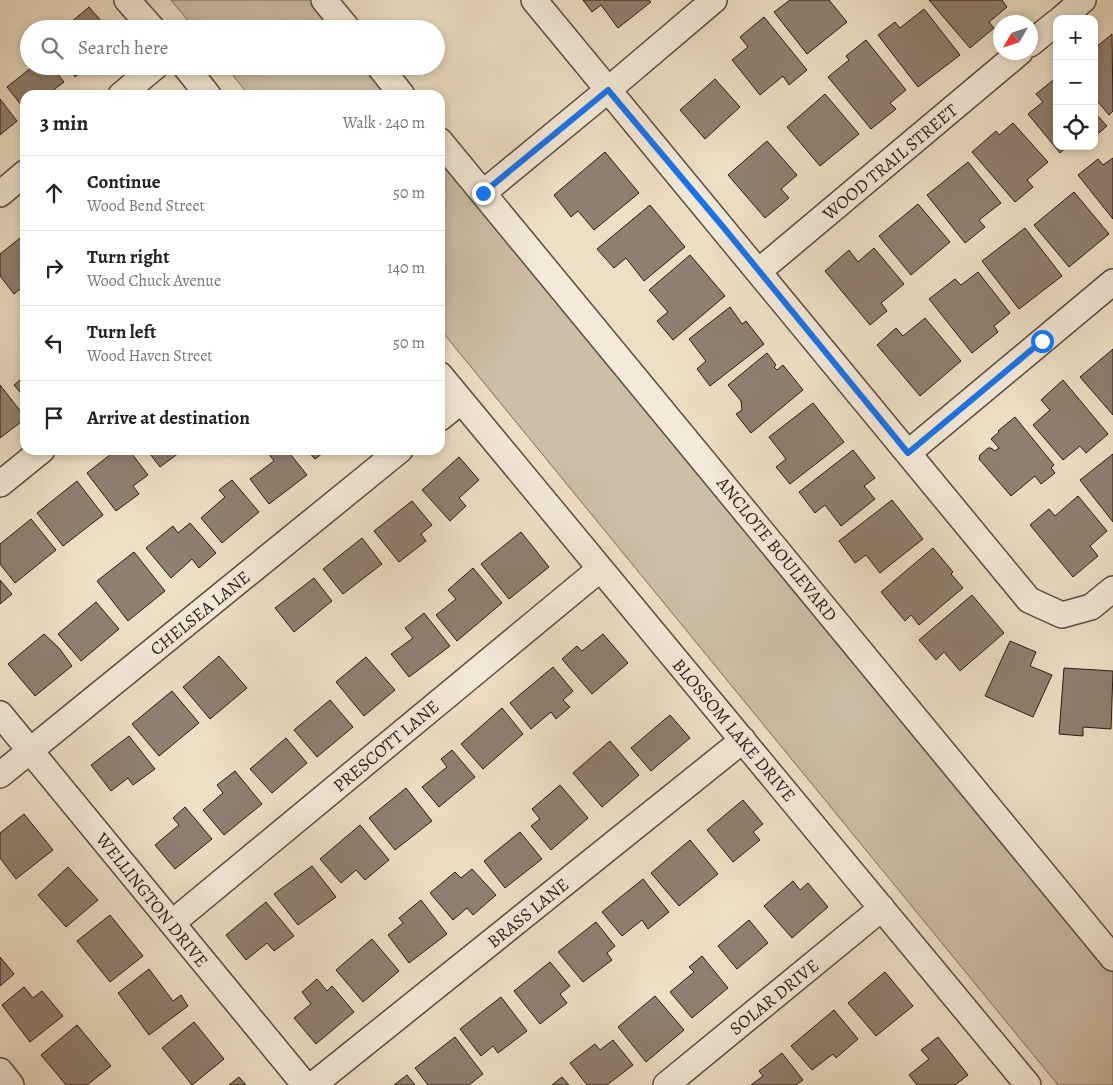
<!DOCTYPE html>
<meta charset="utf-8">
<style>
:root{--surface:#fff;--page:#f2f2f2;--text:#222;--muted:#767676;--line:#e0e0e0}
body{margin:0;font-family:Alegreya,serif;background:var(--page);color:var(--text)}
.controls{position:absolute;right:15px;top:15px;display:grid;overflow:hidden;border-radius:10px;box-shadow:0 2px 8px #0003}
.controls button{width:45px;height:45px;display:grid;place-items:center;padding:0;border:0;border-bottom:1px solid var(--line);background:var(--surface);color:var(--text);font:25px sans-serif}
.compass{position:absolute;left:993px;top:15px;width:45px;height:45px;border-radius:50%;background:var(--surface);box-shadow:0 2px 8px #0003;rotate:231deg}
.stop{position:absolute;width:15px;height:15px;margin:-11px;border:4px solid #1a73e8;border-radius:50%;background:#fff}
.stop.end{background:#1a73e8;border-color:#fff;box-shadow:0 1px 5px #0008}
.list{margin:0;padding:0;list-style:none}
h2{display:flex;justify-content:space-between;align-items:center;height:65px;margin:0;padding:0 20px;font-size:21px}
h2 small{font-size:16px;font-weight:400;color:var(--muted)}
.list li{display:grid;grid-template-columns:32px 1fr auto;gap:15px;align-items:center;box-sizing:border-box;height:75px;padding:0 20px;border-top:1px solid var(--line)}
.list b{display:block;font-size:19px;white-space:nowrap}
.list p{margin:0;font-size:16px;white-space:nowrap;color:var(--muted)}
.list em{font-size:16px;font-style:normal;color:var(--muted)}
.icon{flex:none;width:28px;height:28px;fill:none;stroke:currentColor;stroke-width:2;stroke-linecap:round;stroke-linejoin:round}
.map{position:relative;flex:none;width:1113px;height:1085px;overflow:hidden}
.search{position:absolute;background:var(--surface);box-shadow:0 2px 8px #0003;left:20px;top:20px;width:425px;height:55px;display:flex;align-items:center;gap:12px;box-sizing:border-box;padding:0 18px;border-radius:28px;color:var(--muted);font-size:19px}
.panel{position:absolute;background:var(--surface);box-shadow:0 2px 8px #0003;left:20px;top:90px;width:425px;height:365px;border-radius:15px}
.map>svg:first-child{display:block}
.green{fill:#ccbea7;stroke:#7a6c5e}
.building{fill:#8f8071;stroke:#291a15}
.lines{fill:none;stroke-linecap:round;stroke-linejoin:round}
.minor-casing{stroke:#5a4b41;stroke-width:28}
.minor{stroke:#f3ead9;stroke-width:25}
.route{stroke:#1a73e8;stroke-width:6}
.labels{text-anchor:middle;stroke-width:4;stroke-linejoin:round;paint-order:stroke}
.street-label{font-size:18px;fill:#291a15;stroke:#f3ead9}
</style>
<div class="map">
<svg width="1113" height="1085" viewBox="0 0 1113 1085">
<rect width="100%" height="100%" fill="#eddfc5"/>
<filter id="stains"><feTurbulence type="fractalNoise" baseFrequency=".004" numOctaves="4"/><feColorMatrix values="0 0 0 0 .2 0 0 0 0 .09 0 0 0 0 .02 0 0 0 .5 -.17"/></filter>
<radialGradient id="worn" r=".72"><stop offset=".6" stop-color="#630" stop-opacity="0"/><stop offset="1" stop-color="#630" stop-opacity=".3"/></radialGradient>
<path class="green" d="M171 0H310L334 29H195Z
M225 66H365L389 95H249Z
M440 157 1113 972V1085H1058L440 329Z"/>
<path class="building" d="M583 0H649L651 2 618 28 601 5 592 12Z
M790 0H829L847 22 807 54 774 12Z
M929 0H1002L1007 7 989 22 994 28 970 48Z
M89 7 108 29H63Z
M924 9 960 55 918 87 878 35 895 22 900 28Z
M764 17 807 70 789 85 783 76 760 95 732 60 748 47 740 37Z
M1112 34 1113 111 1109 115 1094 97V49Z
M866 40 906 90 890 103 896 109 871 129 828 77 849 60 846 56Z
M31 66H51L64 82 47 95H25V110L7 87 32 67Z
M67 66H88L75 77Z
M1057 77V146H1068L1060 153 1028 114 1043 102 1036 94Z
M715 79 740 107 705 139 680 110Z
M825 94 859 134 820 166 787 127Z
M0 99 17 121 0 135Z
M1094 112 1107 126 1094 137Z
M1013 123 1048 162 1027 180 1033 187 1015 202 972 152 996 131 999 135Z
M767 141 797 175 781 189 789 198 765 218 728 175Z
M605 152 639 193 594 230 578 211 571 217 554 195Z
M1113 158V219L1078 175 1098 159 1103 165Z
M968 162 1001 203 979 220 985 227 965 243 927 195Z
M1074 192 1109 234 1069 267 1034 225Z
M918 204 950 242 911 275 879 236Z
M650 205 685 247 644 281 626 258 614 268 597 249Z
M1025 228 1062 276 1019 309 982 261Z
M25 234V285L14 294 0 276V254Z
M874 248 904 284 881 303 887 311 870 325 825 271 849 250 858 262Z
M690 255 725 296 673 340 657 321 668 312 649 290Z
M978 272 1010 313 994 326 998 332 972 353 929 299 955 279 961 285Z
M730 307 742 324 746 321 764 344 710 386 697 369 706 361 689 339Z
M925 318 961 361 920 396 877 345 896 328 903 336Z
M1113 349V415L1080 377Z
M767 353 776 365 774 367 777 370 783 365 803 390 751 433 736 414 742 410 741 401 728 385Z
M25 376V398L14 385Z
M1063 380 1108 434 1086 453 1080 446 1063 460 1033 425 1050 410 1041 400Z
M0 385 25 417V419L0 438Z
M813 403 844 442 790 484 776 467 786 459 769 437Z
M1015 417 1054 465 1051 468 1055 473 1041 484 1035 476 1011 496 979 459 980 455 988 448H991L995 451 999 448 991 439 999 432 998 431Z
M116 450H129L148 475 133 486 139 494 116 511 87 473Z
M147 450H183L160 467Z
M266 450H287L307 475 269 504 250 479 274 461Z
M307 450H327L315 459Z
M853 450 875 478 864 486 875 499 841 526 825 505 815 513 799 492Z
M1113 454V522L1080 480Z
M459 457 479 480 459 498 466 506 450 521 422 490Z
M232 480 259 512 222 543 201 518 225 497 219 490Z
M77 481 103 515 63 546 37 513Z
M1078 496 1107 531 1090 546 1098 556 1073 577 1030 525 1049 509 1055 516Z
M892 500 923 539 880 573 866 555 855 563 839 541Z
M412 501 432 525 421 534 426 541 399 562 374 531Z
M31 519 56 550 15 583 0 564V544Z
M190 523 216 553 199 568 192 559 171 578 146 548 173 526 178 533Z
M521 532 549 567 509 599 481 564Z
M362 538 382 564 343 594 323 569Z
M933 548 953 572 951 574 963 588 919 625 911 615 905 621 881 592Z
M134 552 165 591 128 621 97 581Z
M473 568 502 603 457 641 436 615 456 599 448 590Z
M314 578 332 601 294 632 275 608Z
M0 580 12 594 0 604Z
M972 595 1004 633 960 671 944 652 936 660 919 640Z
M96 602 119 629 81 661 58 634Z
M424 613 450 646 409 677 391 654 413 638 405 628Z
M44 634 59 648 72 666 35 696 8 664Z
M603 634 628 663 592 694 562 659 577 646 582 651Z
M1010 641 1036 652 1030 666 1052 675 1033 717 985 696Z
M219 656 247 688 210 719 183 687Z
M366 657 395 690 364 716 336 682Z
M553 667 573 691 563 700 570 707 556 719 551 712 531 729 510 703Z
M1064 668 1113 671 1111 729 1083 727V736L1059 734Z
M172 691 199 723 159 756 132 724Z
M330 700 353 727 317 757 294 730Z
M502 708 523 734 483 769 461 744Z
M670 715 690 738 651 771 631 748Z
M129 736 155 769 133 785 128 778 111 791 91 765Z
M286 738 307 763 272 793 250 769Z
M610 741 639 775 602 807 573 773Z
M452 750 475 777 439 807 422 787 447 767 441 759Z
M235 771 262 804 224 835 203 810 223 793 217 785Z
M560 785 588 818 551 850 531 826 540 819 532 809Z
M406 788 432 821 395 850 369 818Z
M743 800 763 824 753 832 760 840 733 862 707 830Z
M185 807 212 839 175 869 155 845 179 825 173 818Z
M24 814 53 850 16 879 0 858V833Z
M360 825 389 860 365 880 356 870 341 883 320 859Z
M520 832 542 859 505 888 484 861Z
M690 840 718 874 679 906 651 873Z
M312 866 336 897 298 925 274 894Z
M68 867 98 900 66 927 38 895Z
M472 869 496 895 473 915 467 908 453 920 430 893 455 872 461 878Z
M643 879 669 912 648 929 642 920 622 936 602 912Z
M793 881 800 890 808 883 828 907 792 938 764 906Z
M421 900 447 934 409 963 388 935 403 923 399 918Z
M266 902 294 936 274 951 267 943 246 960 226 935Z
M110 915 143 956 110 982 77 941Z
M749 920 768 943 737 969 718 946Z
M596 922 615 946 607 953 612 960 583 982 558 952Z
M372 939 399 971 363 1002 336 970Z
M702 956 728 988 692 1018 670 992 694 972 689 967Z
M0 957 14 974 0 986Z
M550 962 570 986 560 994 567 1003 540 1024 514 991Z
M149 969 173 1001 181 995 188 1006 149 1035 118 993Z
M885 972 913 1006 876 1036 848 1003Z
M317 979 327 991 332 986 354 1012 316 1044 294 1018 311 1004 302 992Z
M24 987 33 998 42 991 63 1016 30 1042 2 1005Z
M655 996 684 1030 646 1062 618 1027Z
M501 997 527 1031 498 1053 493 1046 481 1056 460 1029Z
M834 1010 858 1039 836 1058 833 1054 812 1070 791 1046Z
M194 1022 224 1059 192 1085 162 1048Z
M77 1025 111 1066 87 1085H66L41 1055Z
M455 1037 483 1074 469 1085H428L415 1068Z
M938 1037 968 1075 955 1085H917L909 1075 929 1059 921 1050Z
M613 1040 633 1065 607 1085H587L570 1063 595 1044 600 1050Z
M782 1053 803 1080 796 1085H751L763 1076 759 1071Z
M407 1075 415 1085H394Z
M239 1077 246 1085H229Z
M562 1077 569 1085H552Z"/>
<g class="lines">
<g class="minor-casing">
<path id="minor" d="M127 0 153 29
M324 0 348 29
M534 0 1029 600 1062 615 1091 607 1113 589
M1061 19 1083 0
M1030 44 1057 22
M185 66 208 95
M379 66 402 95
M121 95 156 66
M440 141 1113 958
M483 193 608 90 714 0
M0 194 25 173
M759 271 1020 52
M440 375 1028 1085
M440 418 461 401
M908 453 1113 282
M0 484 42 450
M0 714 305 1085
M0 775 400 450
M172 923 600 569
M0 1071 11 1085
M313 1085 743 740
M666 1085 882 908"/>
</g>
<use href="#minor" class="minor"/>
</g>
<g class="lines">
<path class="route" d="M483 193 608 90 724 228 908 453 1042 341"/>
</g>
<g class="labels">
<g class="street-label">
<text transform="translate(890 162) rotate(-40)" y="6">WOOD TRAIL STREET</text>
<text transform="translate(777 549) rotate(51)" y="6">ANCLOTE BOULEVARD</text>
<text transform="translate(200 613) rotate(-39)" y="6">CHELSEA LANE</text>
<text transform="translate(734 730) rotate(50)" y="6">BLOSSOM LAKE DRIVE</text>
<text transform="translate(386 746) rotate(-40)" y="6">PRESCOTT LANE</text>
<text transform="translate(152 900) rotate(51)" y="6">WELLINGTON DRIVE</text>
<text transform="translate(528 913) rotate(-39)" y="6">BRASS LANE</text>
<text transform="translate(774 997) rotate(-39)" y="6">SOLAR DRIVE</text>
</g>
</g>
<rect width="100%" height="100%" filter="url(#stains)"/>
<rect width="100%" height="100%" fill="url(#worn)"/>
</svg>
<div class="controls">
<button>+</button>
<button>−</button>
<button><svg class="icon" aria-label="locate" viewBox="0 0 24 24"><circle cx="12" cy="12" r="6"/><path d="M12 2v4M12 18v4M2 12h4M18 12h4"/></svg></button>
</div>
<svg class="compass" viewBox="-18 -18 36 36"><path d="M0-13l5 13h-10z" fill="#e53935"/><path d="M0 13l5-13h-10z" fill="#767676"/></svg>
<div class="stop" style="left:1042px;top:341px"></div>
<div class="stop end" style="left:483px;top:193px"></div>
<div class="search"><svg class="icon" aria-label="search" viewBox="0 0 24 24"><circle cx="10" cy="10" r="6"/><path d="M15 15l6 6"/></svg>Search here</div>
<section class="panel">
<h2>3 min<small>Walk · 240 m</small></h2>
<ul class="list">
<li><svg class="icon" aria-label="ahead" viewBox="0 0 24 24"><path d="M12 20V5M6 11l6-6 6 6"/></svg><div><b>Continue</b><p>Wood Bend Street</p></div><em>50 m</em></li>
<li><svg class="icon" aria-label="right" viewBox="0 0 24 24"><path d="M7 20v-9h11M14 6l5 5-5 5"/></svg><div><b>Turn right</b><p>Wood Chuck Avenue</p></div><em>140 m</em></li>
<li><svg class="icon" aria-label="left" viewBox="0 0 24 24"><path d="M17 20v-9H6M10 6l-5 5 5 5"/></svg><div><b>Turn left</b><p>Wood Haven Street</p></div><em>50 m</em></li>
<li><svg class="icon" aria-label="arrive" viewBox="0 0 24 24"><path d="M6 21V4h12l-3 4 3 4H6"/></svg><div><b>Arrive at destination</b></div></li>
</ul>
</section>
</div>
